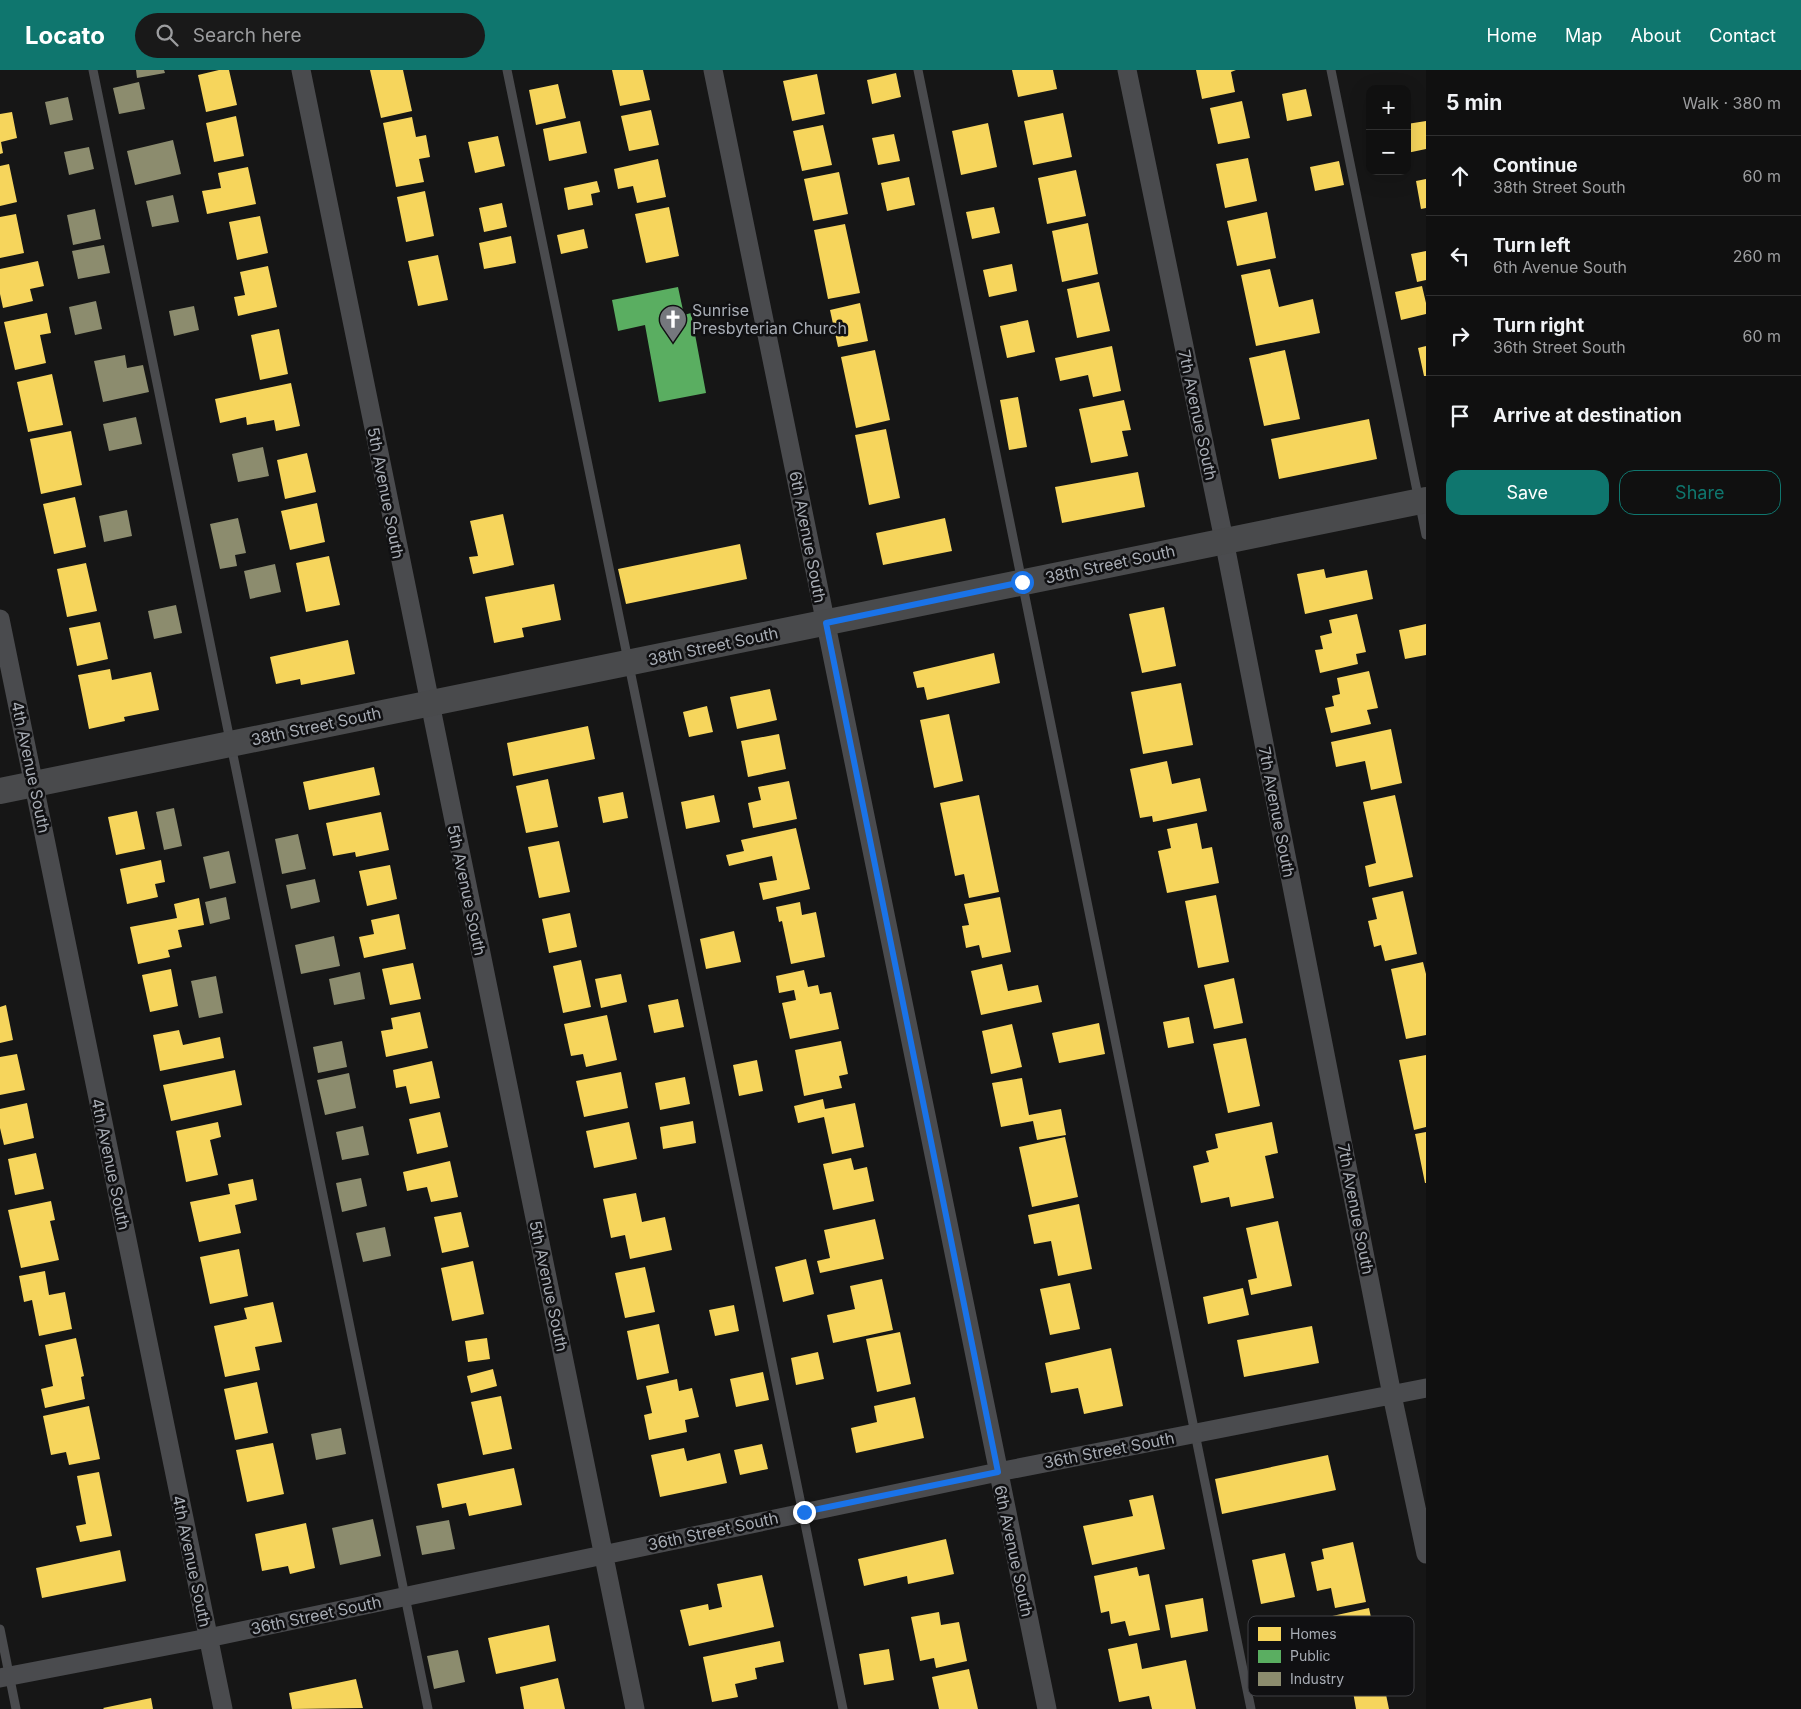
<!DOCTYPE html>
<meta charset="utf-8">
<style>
:root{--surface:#101010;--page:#191919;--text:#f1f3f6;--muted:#9c9d9f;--line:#303030;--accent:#0f766e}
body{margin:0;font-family:Inter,sans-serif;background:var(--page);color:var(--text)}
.controls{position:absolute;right:15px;top:15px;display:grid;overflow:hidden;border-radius:10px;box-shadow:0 5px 20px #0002}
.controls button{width:45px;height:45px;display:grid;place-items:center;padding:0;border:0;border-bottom:1px solid var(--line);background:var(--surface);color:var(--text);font:25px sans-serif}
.stop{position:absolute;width:15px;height:15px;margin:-11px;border:4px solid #1a73e8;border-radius:50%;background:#fff}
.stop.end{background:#1a73e8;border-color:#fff;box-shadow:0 1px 5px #0008}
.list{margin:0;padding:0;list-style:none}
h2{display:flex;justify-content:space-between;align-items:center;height:65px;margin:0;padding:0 20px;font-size:21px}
h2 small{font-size:16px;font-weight:400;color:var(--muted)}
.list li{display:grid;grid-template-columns:32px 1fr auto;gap:15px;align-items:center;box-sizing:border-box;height:80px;padding:0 20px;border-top:1px solid var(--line)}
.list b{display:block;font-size:19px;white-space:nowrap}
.list p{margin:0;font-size:16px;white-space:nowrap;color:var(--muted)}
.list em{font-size:16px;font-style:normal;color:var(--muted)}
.actions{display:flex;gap:10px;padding:15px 20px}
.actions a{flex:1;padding:11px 0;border:1px solid var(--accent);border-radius:15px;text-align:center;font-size:18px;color:var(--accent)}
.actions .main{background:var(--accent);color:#fff}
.icon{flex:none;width:28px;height:28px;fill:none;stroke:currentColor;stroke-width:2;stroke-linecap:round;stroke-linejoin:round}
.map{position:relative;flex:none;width:1426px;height:1639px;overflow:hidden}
header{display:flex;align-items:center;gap:30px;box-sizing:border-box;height:70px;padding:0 25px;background:var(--accent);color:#fff}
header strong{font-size:24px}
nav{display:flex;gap:28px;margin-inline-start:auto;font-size:18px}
.search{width:350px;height:45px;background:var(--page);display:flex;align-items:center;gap:12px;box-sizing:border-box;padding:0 18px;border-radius:28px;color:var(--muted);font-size:19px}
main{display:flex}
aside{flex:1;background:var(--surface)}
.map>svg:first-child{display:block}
.homes{fill:#f6d55c}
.public{fill:#5aae61}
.industry{fill:#8c8c6e}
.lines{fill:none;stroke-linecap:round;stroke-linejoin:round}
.lane{stroke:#4a4b4e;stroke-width:9}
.street{stroke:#4a4b4e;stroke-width:19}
.secondary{stroke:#494a4c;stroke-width:26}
.route{stroke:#1a73e8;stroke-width:6}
.labels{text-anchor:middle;stroke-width:5;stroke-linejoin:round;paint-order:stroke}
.poi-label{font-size:16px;fill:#a8adb5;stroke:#101012;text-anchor:start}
.street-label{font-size:16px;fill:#a8adb5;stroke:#101012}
.key{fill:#101012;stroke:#3e3f43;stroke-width:1}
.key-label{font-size:14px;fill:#a8adb5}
</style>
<header>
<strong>Locato</strong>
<div class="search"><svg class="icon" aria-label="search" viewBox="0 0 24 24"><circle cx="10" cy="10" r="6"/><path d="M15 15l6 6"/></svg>Search here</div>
<nav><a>Home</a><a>Map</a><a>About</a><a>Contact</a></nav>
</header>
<main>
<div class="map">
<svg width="1426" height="1639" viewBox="0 0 1426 1639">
<rect width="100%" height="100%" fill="#161616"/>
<path class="homes" d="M219 0H229L237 35 206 42 198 5Z
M370 0H403L412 41 381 48Z
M612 0H643L650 30 620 36Z
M1012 0H1053L1057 19 1018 27Z
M1196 0H1236L1231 2 1235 22 1202 29Z
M896 3 901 27 872 34 867 10Z
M817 4 825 44 792 51 783 11Z
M558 14 566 48 536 55 529 20Z
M1306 19 1312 46 1287 51 1282 24Z
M1242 31 1250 68 1218 74 1210 38Z
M651 40 659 75 629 81 621 46Z
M12 42 17 68 1 72 3 83 0 84V44Z
M1063 43 1072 87 1033 95 1024 51Z
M236 46 244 86 214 92 206 53Z
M412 47 416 67 426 65 430 87 419 89 424 112 396 117 383 53Z
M580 51 587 83 549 91 543 59Z
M1426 51V79L1407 83V54Z
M988 53 997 97 961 105 952 61Z
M823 55 832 95 802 101 793 61Z
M894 64 900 91 878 95 872 68Z
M498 66 505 96 475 103 468 72Z
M1248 88 1257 131 1225 138 1216 94Z
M658 89 666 127 637 133 633 116 618 119 614 99Z
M1339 91 1344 115 1315 121 1310 97Z
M9 94 17 132 0 136V96Z
M248 97 256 134 207 144 202 121 221 118 218 103Z
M1076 100 1086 146 1047 154 1038 108Z
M839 102 848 144 813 151 804 109Z
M909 107 915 135 887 141 881 113Z
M1426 109V138L1421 139 1416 111Z
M597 111 600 122 591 124 593 135 568 140 564 118Z
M425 121 434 166 406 172 397 127Z
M502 133 507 157 484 162 479 138Z
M669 137 679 186 646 193 635 144Z
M994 137 1000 163 972 169 966 142Z
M1267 142 1276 188 1237 196 1227 151Z
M16 144 24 183 0 188V147Z
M260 146 268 183 237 190 229 152Z
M1088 153 1098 204 1062 212 1052 161Z
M845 154 860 223 828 229 814 160Z
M584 159 588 178 561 184 557 165Z
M511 166 516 193 484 199 479 173Z
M1426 181V210L1417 212 1411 184Z
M438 185 448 230 418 236 408 191Z
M38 191 44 216 30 219 33 231 3 238 0 224V199Z
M1012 194 1017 221 989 227 983 200Z
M268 196 277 237 238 246 234 227 245 225 240 202Z
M1270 199 1279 237 1313 229 1320 263 1256 276 1241 205Z
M1099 212 1110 261 1077 268 1067 219Z
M1422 216 1426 233V244L1401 250 1395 222Z
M860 233 868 271 838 277 830 240Z
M47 243 51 263 40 265 46 293 15 300 4 252Z
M1028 250 1035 282 1007 288 1000 256Z
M279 259 288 304 260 310 251 265Z
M1112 276 1121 321 1093 327 1088 305 1060 311 1055 288Z
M1426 276V306H1424L1418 278Z
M875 280 890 350 856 358 841 287Z
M1285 280 1300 349 1264 356 1249 288Z
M52 304 63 355 28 362 17 312Z
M291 313 300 356 276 361 274 350 247 355 246 347 220 353 215 329Z
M1018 327 1027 377 1009 380 1000 330Z
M1124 330 1131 360 1122 361 1128 386 1091 393 1079 339Z
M1369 349 1377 389 1279 409 1271 369Z
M886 359 900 428 869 435 855 365Z
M71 361 82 415 41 424 30 369Z
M307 383 316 422 285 429 277 390Z
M1138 402 1145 437 1062 453 1055 417Z
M75 427 86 477 54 484 43 434Z
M317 433 325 472 290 480 281 441Z
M503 444 514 495 473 504 469 487 478 486 470 451Z
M945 448 952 481 883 495 876 463Z
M740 474 747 509 626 534 618 499Z
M329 486 340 535 306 542 296 493Z
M86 493 97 541 67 547 57 499Z
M1324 499 1326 508 1367 500 1373 529 1305 544 1297 504Z
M554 514 561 550 522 558 524 567 494 573 485 527Z
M1164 537 1176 596 1142 603 1129 544Z
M1357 544 1366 582 1356 584 1358 594 1320 603 1315 580 1323 579 1320 566 1332 563 1329 550Z
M100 552 108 589 77 596 69 558Z
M1426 554V585L1405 589 1399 560Z
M348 570 355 604 301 615 300 609 276 614 270 587Z
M994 583 1000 613 927 630 924 617 917 618 913 602Z
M110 599 112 610 151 602 159 640 124 647 125 651 89 659 78 605Z
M1369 601 1378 638 1367 640 1371 654 1331 663 1325 638 1334 636 1332 626 1340 624 1337 608Z
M1181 613 1193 675 1143 684 1131 622Z
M770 619 777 650 737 659 730 627Z
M707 636 713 662 689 667 683 642Z
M949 644 963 711 934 718 920 650Z
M588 656 595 689 513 706 507 673Z
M1391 659 1402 713 1371 720 1365 691 1336 697 1331 672Z
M779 664 786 699 748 707 741 671Z
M1167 691 1172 714 1200 708 1207 741 1153 752 1152 746 1140 748 1130 699Z
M374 697 380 725 309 740 303 712Z
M548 709 558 757 526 763 516 716Z
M789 711 797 749 753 758 748 733 761 730 758 717Z
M623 722 628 748 603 753 598 727Z
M714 725 720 752 686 759 681 732Z
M979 725 999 822 969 828 964 804 955 806 940 733Z
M1395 725 1413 807 1369 817 1365 796 1376 793 1363 732Z
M137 741 145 779 116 785 108 747Z
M381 742 389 780 356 787 355 782 333 786 326 753Z
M1197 753 1202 779 1212 777 1219 813 1167 823 1158 781 1171 778 1167 759Z
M796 758 810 819 763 830 759 813 777 810 772 786 729 796 726 785 744 781 741 770Z
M559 771 570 822 539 828 528 777Z
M161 790 165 812 155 814 158 827 127 834 120 799Z
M390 795 397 829 367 836 359 801Z
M1403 821 1417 884 1385 891 1381 875 1374 877 1368 851 1377 849 1372 828Z
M1216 825 1229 892 1198 898 1185 831Z
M1000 827 1011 882 982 888 979 875 966 878 962 856 969 855 964 834Z
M199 828 204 855 178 860 182 877 168 880 170 887 138 894 130 857 177 848 174 834Z
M800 832 802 845 816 842 825 887 791 894 782 851 779 852 776 837Z
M570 843 577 877 549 883 542 849Z
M399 844 406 879 364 888 359 867 374 864 371 850Z
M734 861 741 892 706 899 700 869Z
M581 890 591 937 563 943 553 896Z
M1423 892 1426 904V965L1406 969 1391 899Z
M413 893 421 929 390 935 382 899Z
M1002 894 1008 921 1038 915 1042 932 981 945 971 901Z
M171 899 178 936 150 942 142 905Z
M804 900 808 917 818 915 820 924 831 922 839 959 790 969 782 933 796 930 794 920 779 923 776 906Z
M621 904 627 932 601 938 595 909Z
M1234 908 1243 953 1214 959 1204 915Z
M678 929 684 957 654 963 648 935Z
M6 935 13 970 0 973V937Z
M420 942 428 978 386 987 381 961 393 959 391 948Z
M607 945 617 990 586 997 583 984 571 986 564 954Z
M1189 947 1194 973 1168 978 1163 952Z
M1099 953 1105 984 1059 993 1052 963Z
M1012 954 1022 997 991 1004 982 961Z
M179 960 183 975 220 967 224 988 160 1001 153 965Z
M1246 968 1260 1036 1228 1043 1213 974Z
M841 971 848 1004 839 1006 842 1018 804 1026 795 980Z
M17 984 25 1020 0 1025V987Z
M1426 985V1057L1414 1060 1399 990Z
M757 990 763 1021 739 1026 733 995Z
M432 991 440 1028 410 1034 406 1016 396 1018 393 1000Z
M235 1000 242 1035 171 1051 163 1015Z
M621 1002 628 1038 584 1047 576 1011Z
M685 1007 690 1034 660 1040 655 1013Z
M1022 1008 1029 1045 1061 1039 1066 1065 1037 1070 1033 1051 1001 1057 992 1013Z
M823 1029 825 1039 855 1033 864 1077 832 1084 824 1047 798 1053 794 1036Z
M27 1033 34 1068 4 1075 0 1058V1039Z
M440 1042 448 1077 417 1084 409 1049Z
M693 1051 696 1073 663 1079 660 1057Z
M218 1052 221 1067 210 1070 218 1105 186 1112 176 1061Z
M629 1052 637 1089 594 1098 586 1061Z
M1272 1052 1278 1083 1265 1086 1274 1128 1231 1137 1229 1127 1201 1133 1193 1096 1209 1092 1206 1081 1218 1078 1215 1064Z
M1426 1062V1113H1425L1415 1064Z
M1065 1067 1078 1127 1032 1137 1019 1077Z
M36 1083 44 1119 15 1125 8 1089Z
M851 1088 854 1100 867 1097 874 1131 833 1140 823 1094Z
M450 1091 458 1127 431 1132 427 1117 407 1121 403 1102Z
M253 1109 257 1130 235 1135 241 1163 199 1172 190 1132 230 1124 228 1114Z
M636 1123 642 1152 665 1147 672 1180 630 1189 625 1165 611 1168 603 1129Z
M51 1131 55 1150 50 1151 59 1190 21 1198 8 1140Z
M1079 1134 1092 1199 1058 1206 1051 1171 1034 1174 1028 1145Z
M461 1142 469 1177 442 1183 434 1147Z
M875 1149 884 1189 820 1203 817 1191 830 1188 824 1160Z
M1278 1151 1292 1216 1251 1225 1248 1210 1257 1208 1246 1158Z
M239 1179 248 1226 210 1234 200 1187Z
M806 1189 814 1224 783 1232 775 1197Z
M473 1191 484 1244 452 1251 441 1198Z
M645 1197 655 1242 625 1248 615 1203Z
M45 1201 49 1225 65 1222 72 1259 39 1266 32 1230 24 1232 19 1206Z
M882 1209 893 1260 833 1273 827 1245 855 1239 850 1216Z
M1070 1213 1080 1259 1050 1265 1040 1219Z
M1243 1218 1249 1245 1208 1254 1203 1227Z
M273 1232 282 1272 255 1277 260 1300 225 1307 214 1256 247 1249 244 1238Z
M734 1235 739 1261 715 1266 709 1240Z
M659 1254 669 1303 637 1310 627 1261Z
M1312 1256 1319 1293 1244 1307 1237 1270Z
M900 1262 911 1314 877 1322 866 1269Z
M76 1268 84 1306 81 1307 85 1329 45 1338 41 1319 53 1316 45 1275Z
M487 1268 490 1289 468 1292 465 1271Z
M1111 1278 1123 1336 1084 1344 1078 1318 1051 1323 1045 1293Z
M818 1282 824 1309 796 1315 791 1288Z
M493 1299 497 1316 471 1323 467 1306Z
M763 1302 769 1330 736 1337 730 1309Z
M677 1309 679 1321 692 1318 699 1347 685 1350 687 1362 649 1370 644 1345 652 1343 646 1316Z
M257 1312 268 1363 235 1370 224 1319Z
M501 1326 512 1379 483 1385 471 1332Z
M915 1327 924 1368 856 1383 851 1358 877 1352 874 1336Z
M89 1336 100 1389 69 1395 66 1382 51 1385 43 1346Z
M273 1373 284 1424 247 1432 236 1380Z
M762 1374 768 1399 740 1405 734 1380Z
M684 1378 687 1391 720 1383 727 1413 660 1427 651 1385Z
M1328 1385 1336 1420 1222 1444 1215 1409Z
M514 1398 522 1435 469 1446 466 1433 442 1438 437 1414Z
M99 1402 112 1466 80 1472 76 1456 86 1454 77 1406Z
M1153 1425 1165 1479 1092 1495 1083 1456 1133 1446 1129 1430Z
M306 1453 315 1498 290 1504 288 1496 262 1501 255 1464Z
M946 1469 954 1504 908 1514 907 1506 864 1516 858 1489Z
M1353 1472 1366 1532 1335 1538 1331 1518 1317 1521 1311 1492 1324 1489 1322 1479Z
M120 1480 126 1511 42 1528 36 1498Z
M1285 1483 1295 1527 1261 1534 1252 1490Z
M1137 1497 1139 1506 1149 1504 1160 1560 1129 1566 1125 1551 1111 1554 1109 1541 1101 1543 1094 1506Z
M762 1505 774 1557 689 1576 680 1540 708 1534 709 1540 722 1537 717 1514Z
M1203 1528 1208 1561 1171 1568 1165 1535Z
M1369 1538 1380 1589 1347 1596 1343 1576 1330 1578 1323 1548Z
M939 1542 941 1555 959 1552 967 1591 936 1598 934 1588 920 1591 911 1547Z
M549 1555 556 1591 496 1604 488 1568Z
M780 1571 784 1592 755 1598 757 1609 735 1614 738 1627 712 1632 703 1587Z
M1137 1573 1142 1599 1186 1590 1196 1639H1152L1149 1626 1119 1632 1108 1579Z
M889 1579 894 1610 864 1615 859 1584Z
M969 1599 978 1639H939L932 1607Z
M558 1608 565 1639H524L520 1617Z
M356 1609 363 1638 292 1639 289 1623Z
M1383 1610 1389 1639H1356L1352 1616Z
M151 1628 153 1639H104L103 1638Z"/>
<path class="public" d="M678 217 684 245 691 243 706 323 659 332 645 255 618 261 612 230Z"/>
<path class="industry" d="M136 0H164L165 3 137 8Z
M139 12 145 39 119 44 113 18Z
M68 27 73 50 50 55 45 32Z
M173 70 181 104 135 115 127 81Z
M89 77 94 99 69 105 64 82Z
M173 125 179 152 152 157 146 131Z
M95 139 101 169 73 175 67 145Z
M104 175 110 203 78 209 72 181Z
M96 231 102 259 75 265 69 237Z
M194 236 199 260 174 266 169 241Z
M125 285 127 298 143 295 149 322 103 332 94 291Z
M136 347 142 374 109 381 103 354Z
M263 377 269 406 238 412 232 384Z
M127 440 132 466 104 472 99 446Z
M238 448 246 483 235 485 237 496 220 499 210 454Z
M275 494 281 522 250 529 244 501Z
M176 535 182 563 154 569 148 541Z
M174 738 182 776 164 780 156 742Z
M298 764 306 799 282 804 275 769Z
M229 781 236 813 210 819 203 787Z
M315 809 320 832 291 839 286 815Z
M226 827 230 849 210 854 205 832Z
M334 866 340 896 301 904 295 875Z
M360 902 365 929 334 935 329 909Z
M216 906 223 943 199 948 191 911Z
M342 971 347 997 318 1003 313 977Z
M349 1003 356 1038 325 1045 317 1010Z
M363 1056 369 1085 342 1090 336 1062Z
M361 1108 367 1136 342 1142 336 1113Z
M385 1157 391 1186 363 1192 356 1163Z
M341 1358 346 1384 316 1390 311 1364Z
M373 1449 381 1486 340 1495 332 1458Z
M449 1450 455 1479 422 1485 416 1456Z
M458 1580 465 1612 434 1619 427 1586Z"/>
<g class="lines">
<path class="lane" d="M93 0 428 1639
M507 0 843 1639
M918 0 1251 1639
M1331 0 1426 465
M0 1559 16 1639"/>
<path class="street" d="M301 0 635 1639
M713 0 1047 1639
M1127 0 1224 470 1392 1325 1426 1484
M0 549 223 1639
M0 1608 208 1568 998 1402 1426 1318"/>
<path class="secondary" d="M0 721 1426 430"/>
</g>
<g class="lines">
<path class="route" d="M804 1442 998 1402 826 553 1022 512"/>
</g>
<defs>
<g id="church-pin" transform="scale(1.4375)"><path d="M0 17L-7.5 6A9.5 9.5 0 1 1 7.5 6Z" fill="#75787d" stroke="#101012"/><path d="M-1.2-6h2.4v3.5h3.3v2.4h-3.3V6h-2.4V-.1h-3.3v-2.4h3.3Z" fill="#fff"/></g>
</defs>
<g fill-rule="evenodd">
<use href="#church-pin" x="673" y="249"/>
</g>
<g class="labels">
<g class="poi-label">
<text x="692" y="246">Sunrise<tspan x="692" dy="18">Presbyterian Church</tspan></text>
</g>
<g class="street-label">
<text transform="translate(1198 345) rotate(78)" y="6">7th Avenue South</text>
<text transform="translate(386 423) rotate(79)" y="6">5th Avenue South</text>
<text transform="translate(808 467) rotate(79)" y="6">6th Avenue South</text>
<text transform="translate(1110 494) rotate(-12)" y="6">38th Street South</text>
<text transform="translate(713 576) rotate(-12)" y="6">38th Street South</text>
<text transform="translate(316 656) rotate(-12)" y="6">38th Street South</text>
<text transform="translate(31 697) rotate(78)" y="6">4th Avenue South</text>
<text transform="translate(1277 742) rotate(79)" y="6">7th Avenue South</text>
<text transform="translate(467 820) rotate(78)" y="6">5th Avenue South</text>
<text transform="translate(111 1094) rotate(78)" y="6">4th Avenue South</text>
<text transform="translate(1356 1139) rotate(79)" y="6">7th Avenue South</text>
<text transform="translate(549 1216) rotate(78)" y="6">5th Avenue South</text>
<text transform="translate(1109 1380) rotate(-11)" y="6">36th Street South</text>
<text transform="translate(713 1461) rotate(-12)" y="6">36th Street South</text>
<text transform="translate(1014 1481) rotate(78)" y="6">6th Avenue South</text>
<text transform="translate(192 1491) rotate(78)" y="6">4th Avenue South</text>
<text transform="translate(316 1545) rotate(-12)" y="6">36th Street South</text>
</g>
</g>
<rect x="1248" y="1546" width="166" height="80" rx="8" class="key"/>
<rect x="1258" y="1557" width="23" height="14" fill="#f6d55c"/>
<rect x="1258" y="1580" width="23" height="13" fill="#5aae61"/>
<rect x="1258" y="1602" width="23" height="14" fill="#8c8c6e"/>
<g class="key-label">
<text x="1290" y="1569">Homes</text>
<text x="1290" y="1591">Public</text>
<text x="1290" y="1614">Industry</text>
</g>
</svg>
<div class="controls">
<button>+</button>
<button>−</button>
</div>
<div class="stop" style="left:1022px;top:512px"></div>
<div class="stop end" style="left:804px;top:1442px"></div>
</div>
<aside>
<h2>5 min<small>Walk · 380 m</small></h2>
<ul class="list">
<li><svg class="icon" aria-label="ahead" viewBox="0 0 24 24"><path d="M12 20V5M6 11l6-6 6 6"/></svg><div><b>Continue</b><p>38th Street South</p></div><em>60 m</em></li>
<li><svg class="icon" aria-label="left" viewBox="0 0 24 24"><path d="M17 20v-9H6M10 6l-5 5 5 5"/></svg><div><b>Turn left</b><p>6th Avenue South</p></div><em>260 m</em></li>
<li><svg class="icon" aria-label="right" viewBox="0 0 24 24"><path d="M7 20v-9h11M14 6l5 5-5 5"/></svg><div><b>Turn right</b><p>36th Street South</p></div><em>60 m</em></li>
<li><svg class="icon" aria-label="arrive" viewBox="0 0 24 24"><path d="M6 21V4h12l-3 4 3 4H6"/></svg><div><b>Arrive at destination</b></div></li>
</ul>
<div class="actions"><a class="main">Save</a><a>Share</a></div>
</aside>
</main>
